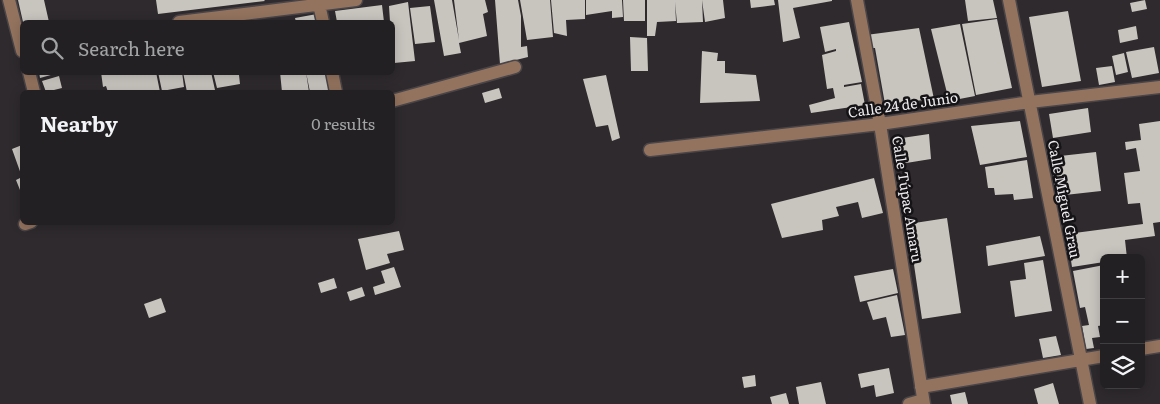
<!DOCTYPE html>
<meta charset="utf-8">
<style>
:root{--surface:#222022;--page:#2e2d2f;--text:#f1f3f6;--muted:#a2a3a5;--line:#3f3e40}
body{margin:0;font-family:Literata,serif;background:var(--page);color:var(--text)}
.controls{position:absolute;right:15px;bottom:15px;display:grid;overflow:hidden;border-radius:8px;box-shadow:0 2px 12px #0003}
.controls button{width:45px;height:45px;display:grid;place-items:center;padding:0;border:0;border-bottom:1px solid var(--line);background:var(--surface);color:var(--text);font:25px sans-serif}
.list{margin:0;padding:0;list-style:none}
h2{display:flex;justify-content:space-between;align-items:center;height:65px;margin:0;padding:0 20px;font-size:21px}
h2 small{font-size:16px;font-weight:400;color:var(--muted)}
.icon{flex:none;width:28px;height:28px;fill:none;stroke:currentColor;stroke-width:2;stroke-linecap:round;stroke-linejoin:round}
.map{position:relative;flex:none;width:1160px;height:404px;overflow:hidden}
.search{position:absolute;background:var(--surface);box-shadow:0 2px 12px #0003;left:20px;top:20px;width:375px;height:55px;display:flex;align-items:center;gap:12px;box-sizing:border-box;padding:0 18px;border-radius:8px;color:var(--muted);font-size:19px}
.panel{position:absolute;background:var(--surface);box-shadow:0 2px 12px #0003;left:20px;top:90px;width:375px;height:135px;border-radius:8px}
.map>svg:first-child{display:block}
.building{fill:#c8c5bf}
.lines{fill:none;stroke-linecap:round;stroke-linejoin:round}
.minor-casing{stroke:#494549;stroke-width:15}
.minor{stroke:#93735e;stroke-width:12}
.labels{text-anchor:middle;stroke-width:5;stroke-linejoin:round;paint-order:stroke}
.street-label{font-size:14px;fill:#f0edf0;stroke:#151315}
</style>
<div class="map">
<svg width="1160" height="404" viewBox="0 0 1160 404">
<rect width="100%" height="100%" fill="#2e2a2e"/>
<path class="building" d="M18 0H44L49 22H23Z
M156 0H264L265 1 158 14Z
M434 0H452L459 40 454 0H485L488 12 483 14 487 36 459 43 461 53 444 56Z
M495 0H518L521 16V47L527 46 528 57 500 64Z
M520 0H550L553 37 527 40Z
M551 0H585V19L566 20 567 36 554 33Z
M586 0H622L623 17 612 18V11L586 15Z
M623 0H645V21H624Z
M647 0H702L703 22 677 23 675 2 676 21 657 22 655 36H647Z
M702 0H723L725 18 705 22Z
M750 0H774L775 5 751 8Z
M778 0H832V1L793 8 800 38 783 42Z
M965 0H993L997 18 968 21Z
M1145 0 1147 9 1132 12 1130 3Z
M408 2 415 61 394 63 392 22H390L389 6Z
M382 5 384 22H337L335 11Z
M430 6 435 42 415 44 410 8Z
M1068 11 1081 81 1042 87 1029 17Z
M317 14 319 22H296L295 18Z
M997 19 1012 88 976 95 962 24Z
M849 22 862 82 844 85V87L861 84 865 105 811 113 809 105 835 98 833 88 827 89 822 55 836 51V49L825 52 820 27Z
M960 24 975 96 949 101 931 29Z
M1136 26 1138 39 1120 43 1118 30Z
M919 28 934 99 885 104 875 48H869L866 35Z
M630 37 647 38 648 71H631Z
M1154 47 1159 73 1132 78 1126 52Z
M702 51 718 53 717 61H725V73L756 75 760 101 700 103Z
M1124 53 1128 72 1116 75 1112 56Z
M1112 66 1115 82 1099 85 1096 68Z
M39 72H58V73L40 78Z
M101 72H156L160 92H108L106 86 103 87Z
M158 72H182L184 87 162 91Z
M183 72H211L215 90 210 92H187Z
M213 72H247L248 73 239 75 240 84 217 88Z
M280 72H306L309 92H282Z
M306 72H329L333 92H310Z
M606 75 620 138 612 141 608 125 596 127 583 79Z
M59 76 62 88 46 92 42 81Z
M499 88 502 98 485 103 482 93Z
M1088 108 1091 132 1053 138 1049 114Z
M1020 121 1027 157 980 165 971 126Z
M1160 121V222L1153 223 1155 236 1125 240 1127 258H1104V262L1072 267 1067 234 1143 224 1140 203 1128 204 1124 173 1140 171 1136 148 1126 150 1125 142 1141 140 1139 124Z
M929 134 931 159 900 164 895 139Z
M22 145V177L12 149Z
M1096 152 1101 191 1056 196 1051 157Z
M1027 160 1033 198 1014 200 1013 194 995 195 994 188H988L985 167Z
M22 177V189L20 190 16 180Z
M874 178 883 213 862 218 858 202 836 207 839 216 822 220 823 230 782 238 771 204Z
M947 218 961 313 922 319 908 224Z
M399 231 404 250 387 254 390 263 366 270 358 239Z
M1040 236 1045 256 988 266 986 246Z
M1043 260 1052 311 1015 317 1010 281 1026 279 1024 263Z
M1104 265V325L1098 326 1100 337 1092 338 1094 348 1086 349 1082 326 1089 325 1085 307 1080 308 1073 271Z
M394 267 401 287 375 295 373 287 385 283 381 271Z
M893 269 898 293 860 302 854 276Z
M334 278 337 288 321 293 318 283Z
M362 287 365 296 350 301 347 292Z
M897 295 905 335 891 337 886 317 873 320 867 302Z
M161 298 166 312 149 318 144 304Z
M1056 336 1061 355 1043 358 1039 339Z
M889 368 894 393 876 397 874 385 861 388 858 374Z
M755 375 756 386 744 388 742 377Z
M821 382 826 404H799L796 387Z
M1053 383 1059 404H1038L1034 389Z
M965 392 968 404H952L950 395Z
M786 393 789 404H772L770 397Z"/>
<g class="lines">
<g class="minor-casing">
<path id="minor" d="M9 0 22 51
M318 0 323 22
M857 0 880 124 924 404
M1009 0 1090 404
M179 22 356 0
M29 72 34 92
M332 72 336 92
M392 101 515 67
M650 150 880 124 1030 102 1160 87
M25 224 31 222
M1141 349 1160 346
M921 387 1104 356
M909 404 923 400"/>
</g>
<use href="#minor" class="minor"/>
</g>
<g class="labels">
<g class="street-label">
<text transform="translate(903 105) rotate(-8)" y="5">Calle 24 de Junio</text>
<text transform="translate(907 199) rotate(81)" y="5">Calle Túpac Amaru</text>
<text transform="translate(1064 199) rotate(79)" y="5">Calle Miguel Grau</text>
</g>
</g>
</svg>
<div class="controls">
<button>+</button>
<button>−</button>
<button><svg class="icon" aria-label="layers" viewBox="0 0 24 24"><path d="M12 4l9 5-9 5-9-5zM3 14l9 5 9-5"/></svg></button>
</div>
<div class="search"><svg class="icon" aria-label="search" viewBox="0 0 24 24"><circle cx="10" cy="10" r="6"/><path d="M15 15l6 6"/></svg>Search here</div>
<section class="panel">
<h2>Nearby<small>0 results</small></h2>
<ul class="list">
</ul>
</section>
</div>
